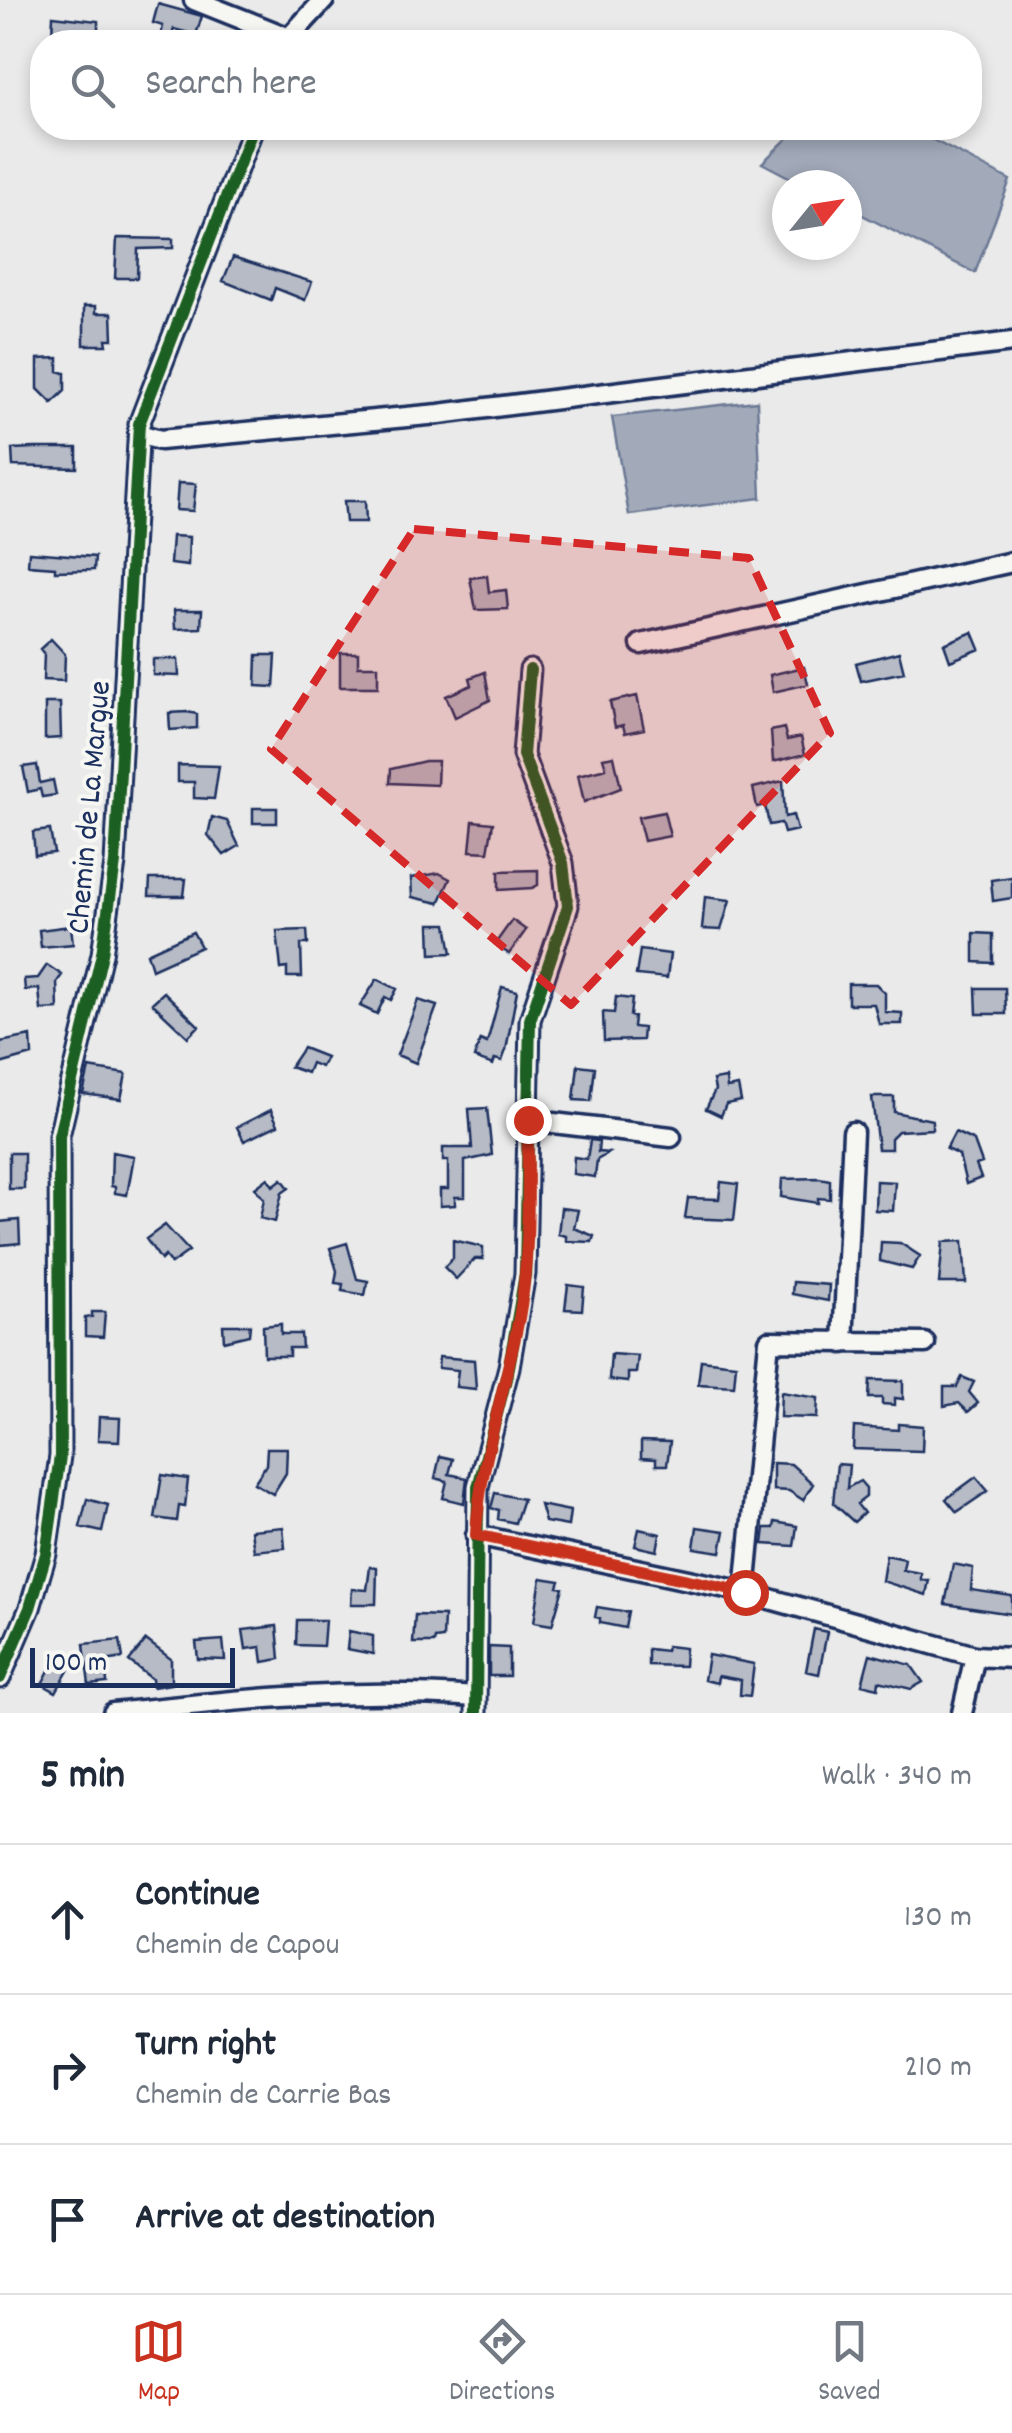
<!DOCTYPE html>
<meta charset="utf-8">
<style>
:root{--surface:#fff;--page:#f2f2f3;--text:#1f2937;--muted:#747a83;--line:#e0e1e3;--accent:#c8321e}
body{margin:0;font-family:Dekko,sans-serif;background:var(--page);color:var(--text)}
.compass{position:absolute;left:772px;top:170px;width:90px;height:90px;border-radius:50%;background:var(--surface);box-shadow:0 5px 15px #0003;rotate:60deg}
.scale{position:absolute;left:30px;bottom:25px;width:205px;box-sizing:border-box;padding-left:10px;border:5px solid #1b2f5e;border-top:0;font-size:28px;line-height:35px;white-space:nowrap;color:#1b2f5e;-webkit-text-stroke:8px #f6f6f2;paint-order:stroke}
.stop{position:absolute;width:30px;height:30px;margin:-22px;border:8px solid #c8321e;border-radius:50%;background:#fff}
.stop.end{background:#c8321e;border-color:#fff;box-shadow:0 2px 10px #0008}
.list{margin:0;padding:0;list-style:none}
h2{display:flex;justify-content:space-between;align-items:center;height:130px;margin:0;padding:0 40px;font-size:42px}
h2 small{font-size:32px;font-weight:400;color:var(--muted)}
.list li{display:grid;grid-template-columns:65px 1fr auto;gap:30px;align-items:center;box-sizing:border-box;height:150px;padding:0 40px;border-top:2px solid var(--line)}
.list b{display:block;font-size:38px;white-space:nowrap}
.list p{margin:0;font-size:32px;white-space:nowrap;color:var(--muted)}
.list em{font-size:32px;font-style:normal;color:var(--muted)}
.icon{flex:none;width:55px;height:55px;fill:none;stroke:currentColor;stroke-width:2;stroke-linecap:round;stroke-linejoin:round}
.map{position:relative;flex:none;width:1012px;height:1713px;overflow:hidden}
.search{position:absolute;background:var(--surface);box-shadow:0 5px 15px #0003;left:30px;right:30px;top:30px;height:110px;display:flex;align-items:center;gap:25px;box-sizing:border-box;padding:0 35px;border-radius:40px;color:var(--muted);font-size:38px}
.sheet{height:580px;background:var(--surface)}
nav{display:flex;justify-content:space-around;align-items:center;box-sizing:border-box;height:140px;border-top:2px solid var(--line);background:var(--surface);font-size:28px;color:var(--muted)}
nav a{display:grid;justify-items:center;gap:5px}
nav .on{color:var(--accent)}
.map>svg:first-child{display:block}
.water{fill:#a2aaba;stroke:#6c7995;stroke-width:2.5}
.building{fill:#b6bbc6;stroke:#1b2f5e;stroke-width:2.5}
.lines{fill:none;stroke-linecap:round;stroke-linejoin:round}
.minor-casing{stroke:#1b2f5e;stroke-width:25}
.minor{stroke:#f6f6f2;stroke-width:18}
.cycleway-casing{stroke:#f6f6f2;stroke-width:19}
.cycleway{stroke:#1b5e20;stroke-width:12}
.route{stroke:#c8321e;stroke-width:12}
.marked{fill:#d62828;fill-opacity:0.2;stroke:#d62828;stroke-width:8;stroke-dasharray:20 12;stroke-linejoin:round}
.labels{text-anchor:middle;stroke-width:8;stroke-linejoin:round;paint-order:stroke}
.street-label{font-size:32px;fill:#1b2f5e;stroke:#f6f6f2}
</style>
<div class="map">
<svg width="1012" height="1713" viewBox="0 0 1012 1713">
<rect width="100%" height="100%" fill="#e9eae9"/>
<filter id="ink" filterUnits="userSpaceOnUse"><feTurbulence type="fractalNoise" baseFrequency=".01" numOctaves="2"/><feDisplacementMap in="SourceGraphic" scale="20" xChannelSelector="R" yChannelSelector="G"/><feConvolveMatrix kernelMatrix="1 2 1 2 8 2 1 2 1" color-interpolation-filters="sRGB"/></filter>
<g filter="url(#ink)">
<path class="water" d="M798 128H910L1010 180 975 273 847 207V185H804L762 163Z
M757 401 761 498 629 515 612 417Z"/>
<path class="building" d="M158 4 202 16 196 35 174 29 171 38 161 35 163 26 153 23Z
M53 16 98 21V34L52 35Z
M117 238 173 239V248L138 249 137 278H115Z
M233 257 312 282 305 300 275 288 271 300 223 281Z
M84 306H96V313H112L113 339H106L107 345H84Z
M58 358V371L65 373V391L52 403 38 389V359Z
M35 448H77V468L13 466 12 449Z
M178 483 196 484 193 511 176 510Z
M344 501H365L366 522H346Z
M172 536 189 537 188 566 170 564Z
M29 552 95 557 94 570 55 571V567L28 565Z
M487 576 489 592 506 590 508 609 476 610 470 578Z
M174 610H202L201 628 175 629Z
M973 632 980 649 950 661 944 644Z
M51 639 65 654 64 681 43 680 44 654 40 649Z
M899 652 904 672 861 681 856 663Z
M340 653H358V666H378V687H340Z
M257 655H276L274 687 256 686Z
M153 659H178L179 676 153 675Z
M804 667 808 684 773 692 770 675Z
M485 672 490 700 455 717 446 696 472 685 470 678Z
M637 696 644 729 625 733 623 725 615 727 610 702Z
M45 703H60L61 738 45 739Z
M187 712 197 714V728L170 730 169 713Z
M784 728 787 740 801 737 805 754 773 762 771 731Z
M614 756 621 788 584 802 578 775 606 768 603 758Z
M425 761H438L437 785 390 783 391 769Z
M37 765 40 783 53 780 56 795 42 797 40 789 28 792 23 767Z
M178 765 219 766 214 799 194 798V782H178Z
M783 781 785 817 793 815 797 830 784 833 781 823 769 825 765 805 757 807 753 788Z
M253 808H277V823H253Z
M664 812 670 836 644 841 638 817Z
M212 817 227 821 239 846 224 855 208 835Z
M473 821 493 823 488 852 470 851Z
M50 830 54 853 35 855 33 832Z
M538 870V885L532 888 499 890V871Z
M439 873 450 879 439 903 412 897 411 878Z
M1012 877V898L993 901 991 880Z
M150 879H186L184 896H149Z
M705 897 730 900 721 930 702 929Z
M512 920 526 930 509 954 495 944Z
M430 924H447L452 953 431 954Z
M71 926 73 944 41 947 39 930Z
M307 930 308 944H301L302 977H287V968L281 969 277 931Z
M193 932 201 947 152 969 147 953Z
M974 933 993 934V963L974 962Z
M640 950 670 954 667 978 636 975Z
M47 965 62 975 57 982 58 1009 41 1010 39 989 25 990 24 979 38 978Z
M377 979 397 989 391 1000 385 997 377 1014 360 1006Z
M848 984H876L885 993V1012L902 1013V1024H879L874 1004H848Z
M502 987 517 991 506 1050 502 1061 495 1059 493 1065 474 1058 480 1040 487 1043Z
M976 988H1005L1006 1014H977Z
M164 992 199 1026 188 1037 152 1003Z
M616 997 632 999 630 1016 634 1017 633 1027 643 1028 642 1040 604 1041 603 1012 614 1013Z
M418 1000 437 1006 416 1063 397 1055Z
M31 1036 32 1055 0 1064V1042Z
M303 1048 326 1057 321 1067 311 1063 307 1073 290 1067Z
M578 1065 595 1067 591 1101 574 1100Z
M89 1068 126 1074 121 1099 83 1094Z
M726 1078 727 1088 738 1086 741 1101 726 1104 721 1116 706 1109 715 1090 713 1080Z
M872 1097H894V1112L932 1120V1129L898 1131 891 1138V1149H878Z
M487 1108 492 1155 465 1161V1197H455V1205L440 1206V1189H448V1161H443V1148H472L469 1109Z
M271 1110 278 1125 244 1141 237 1127Z
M955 1132 974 1141 982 1163 976 1165 981 1178 966 1184 959 1155 946 1149Z
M590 1140 599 1141 598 1152 609 1153 597 1160 595 1177 573 1174 574 1157 587 1159Z
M112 1152 134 1156 127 1195 115 1193V1187L111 1186Z
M9 1153H24V1189H9Z
M268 1178 273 1186 282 1179 289 1188 282 1193 275 1222 260 1218 264 1199 255 1188Z
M819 1178 830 1180V1199L818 1198V1203L781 1197 782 1179Z
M876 1181 895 1182 893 1211 875 1210Z
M721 1182 738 1184 734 1220 685 1218 688 1198 719 1199Z
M561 1208 578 1210 574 1228 594 1236 592 1242 566 1241V1236L558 1234Z
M19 1220 20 1243 0 1245V1222Z
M165 1225 189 1251 171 1264 165 1256 161 1260 146 1239Z
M453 1240 483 1247V1259H475L456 1279 444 1267 453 1258Z
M963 1241 966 1283H939L943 1242Z
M881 1242 900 1243 920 1256 912 1269 880 1261Z
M347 1243 357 1279 368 1281 365 1295 342 1291 343 1284 335 1283 337 1271 330 1248Z
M793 1282 829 1285 828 1301 792 1294Z
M568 1285 584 1287 582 1310 565 1309Z
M92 1312H105L103 1337 85 1336V1318L92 1317Z
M281 1324V1334H301L302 1348H289V1356H264L263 1326Z
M223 1325H250L249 1335 224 1341Z
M611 1354 638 1356 636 1373H628V1382L609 1380Z
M439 1357 474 1360 476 1389 456 1387 458 1370 438 1368Z
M701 1360 736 1364 734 1386 698 1384Z
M962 1377 974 1382 969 1392 978 1403 968 1412 959 1403 944 1406V1387H957Z
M870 1380 903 1381V1399L895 1398V1405L882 1404V1398H869Z
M781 1392 818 1398 817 1418 780 1417Z
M99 1417 120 1418 119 1441 98 1440Z
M898 1424 923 1426 922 1451 853 1449 854 1427 898 1430Z
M641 1441 670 1442 667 1465H656V1459L641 1458Z
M267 1448H287L286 1473 273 1494 254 1483 266 1465Z
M440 1456 453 1459 449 1474 467 1478 464 1503 443 1498 447 1481 435 1478Z
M773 1463 791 1464 813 1484 803 1500 789 1491 773 1490Z
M837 1464 849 1465 847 1488 860 1481 866 1488V1497L857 1504 864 1513 854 1522 833 1503Z
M162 1475 188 1479 185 1507 179 1506 177 1521 155 1518Z
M976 1477 988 1491 957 1512 946 1499Z
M495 1493 523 1499 515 1523 498 1519 499 1510 491 1508Z
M87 1499 108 1505 102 1532 80 1527Z
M540 1505 570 1511 568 1526 545 1522Z
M775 1522 797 1526 794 1546 763 1544 765 1528H774Z
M283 1527 285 1548 254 1551 251 1530Z
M697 1527 725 1531 721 1552 694 1548Z
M639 1529 660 1534 657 1551 635 1546Z
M886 1555 905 1559 903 1570 921 1573V1580H929L926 1595 882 1581Z
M953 1564 973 1568 971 1590 1012 1596V1614L945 1604Z
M370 1567 377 1568 376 1604H351L352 1589 367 1590Z
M541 1578 560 1581 558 1587 563 1588 552 1625 534 1622Z
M597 1607 628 1612 625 1628 600 1623V1618L595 1617Z
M415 1615 444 1616 443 1638 435 1639 434 1643H413Z
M297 1620H325L323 1646 296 1645Z
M277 1626 280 1659 263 1662 261 1647 246 1649 243 1630Z
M814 1629 827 1632 819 1674 806 1671Z
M349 1631 373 1636V1654L347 1649Z
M120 1640 123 1658 105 1661 107 1683 89 1685 84 1644Z
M146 1640 171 1659V1684L153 1687 152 1679 129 1661Z
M223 1640 225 1660 198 1659 196 1642Z
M667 1646 685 1648 684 1666 648 1665V1649L666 1651Z
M489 1647 509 1648V1676H489Z
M870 1654 911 1665 923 1682 911 1689 879 1681 878 1688 862 1684Z
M708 1655 754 1664 750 1696 740 1695 741 1680 718 1676 717 1683 704 1680Z
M54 1661 69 1669 56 1692 42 1684Z"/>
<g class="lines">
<g class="minor-casing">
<path id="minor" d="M194 0 287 37
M285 42 324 0
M139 434 160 440 439 414 1012 342
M641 644 1012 562
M528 1120 671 1137
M843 1343 853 1132
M476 1535 745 1592 975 1656 1012 1658
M745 1592 769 1341 925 1343
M0 1678 30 1608 46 1554 60 1456 59 1136 102 954 115 863 139 424 253 128
M113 1713C239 1699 349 1688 476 1697
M476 1713 478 1487 509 1367 525 1274 530 1020 568 906 563 863 523 755 530 670
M962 1713 975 1656"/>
</g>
<use href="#minor" class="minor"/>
<g class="cycleway-casing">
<path id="cycleway" d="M0 1678 30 1608 46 1554 60 1456 59 1136 102 954 115 863 139 424 253 128
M476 1713 478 1487 509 1367 525 1274 530 1020 568 906 563 863 523 755 530 670"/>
</g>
<use href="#cycleway" class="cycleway"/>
</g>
</g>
<g class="lines" filter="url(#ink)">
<path class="route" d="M528 1120C527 1185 531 1254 519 1318 505 1391 480 1461 476 1535L745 1592"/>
</g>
<path class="marked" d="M414 529 749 558 830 733 571 1005 271 749Z"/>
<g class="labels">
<g class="street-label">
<text transform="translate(87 807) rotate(-85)" y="11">Chemin de La Margue</text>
</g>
</g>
</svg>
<svg class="compass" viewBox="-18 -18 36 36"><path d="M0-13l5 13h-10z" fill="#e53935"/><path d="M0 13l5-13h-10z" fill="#747a83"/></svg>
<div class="scale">100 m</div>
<div class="stop" style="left:745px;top:1592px"></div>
<div class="stop end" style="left:528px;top:1120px"></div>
<div class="search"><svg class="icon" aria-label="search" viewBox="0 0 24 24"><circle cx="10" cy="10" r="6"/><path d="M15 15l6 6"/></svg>Search here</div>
</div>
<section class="sheet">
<h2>5 min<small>Walk · 340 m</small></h2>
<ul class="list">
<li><svg class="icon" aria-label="ahead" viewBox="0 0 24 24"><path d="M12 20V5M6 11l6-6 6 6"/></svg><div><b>Continue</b><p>Chemin de Capou</p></div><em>130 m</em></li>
<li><svg class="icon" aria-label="right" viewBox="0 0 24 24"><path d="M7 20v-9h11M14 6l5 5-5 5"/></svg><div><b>Turn right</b><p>Chemin de Carrie Bas</p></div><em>210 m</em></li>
<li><svg class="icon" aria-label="arrive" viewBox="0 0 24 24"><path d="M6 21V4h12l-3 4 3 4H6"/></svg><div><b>Arrive at destination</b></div></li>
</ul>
</section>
<nav>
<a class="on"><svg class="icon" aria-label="map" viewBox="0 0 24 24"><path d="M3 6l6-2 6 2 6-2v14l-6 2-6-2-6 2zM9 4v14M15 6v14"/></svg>Map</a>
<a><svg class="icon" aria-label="directions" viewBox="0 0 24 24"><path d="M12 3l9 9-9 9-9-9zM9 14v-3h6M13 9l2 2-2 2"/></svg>Directions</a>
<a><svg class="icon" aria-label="saved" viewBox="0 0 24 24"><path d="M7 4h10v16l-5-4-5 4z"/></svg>Saved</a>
</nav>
